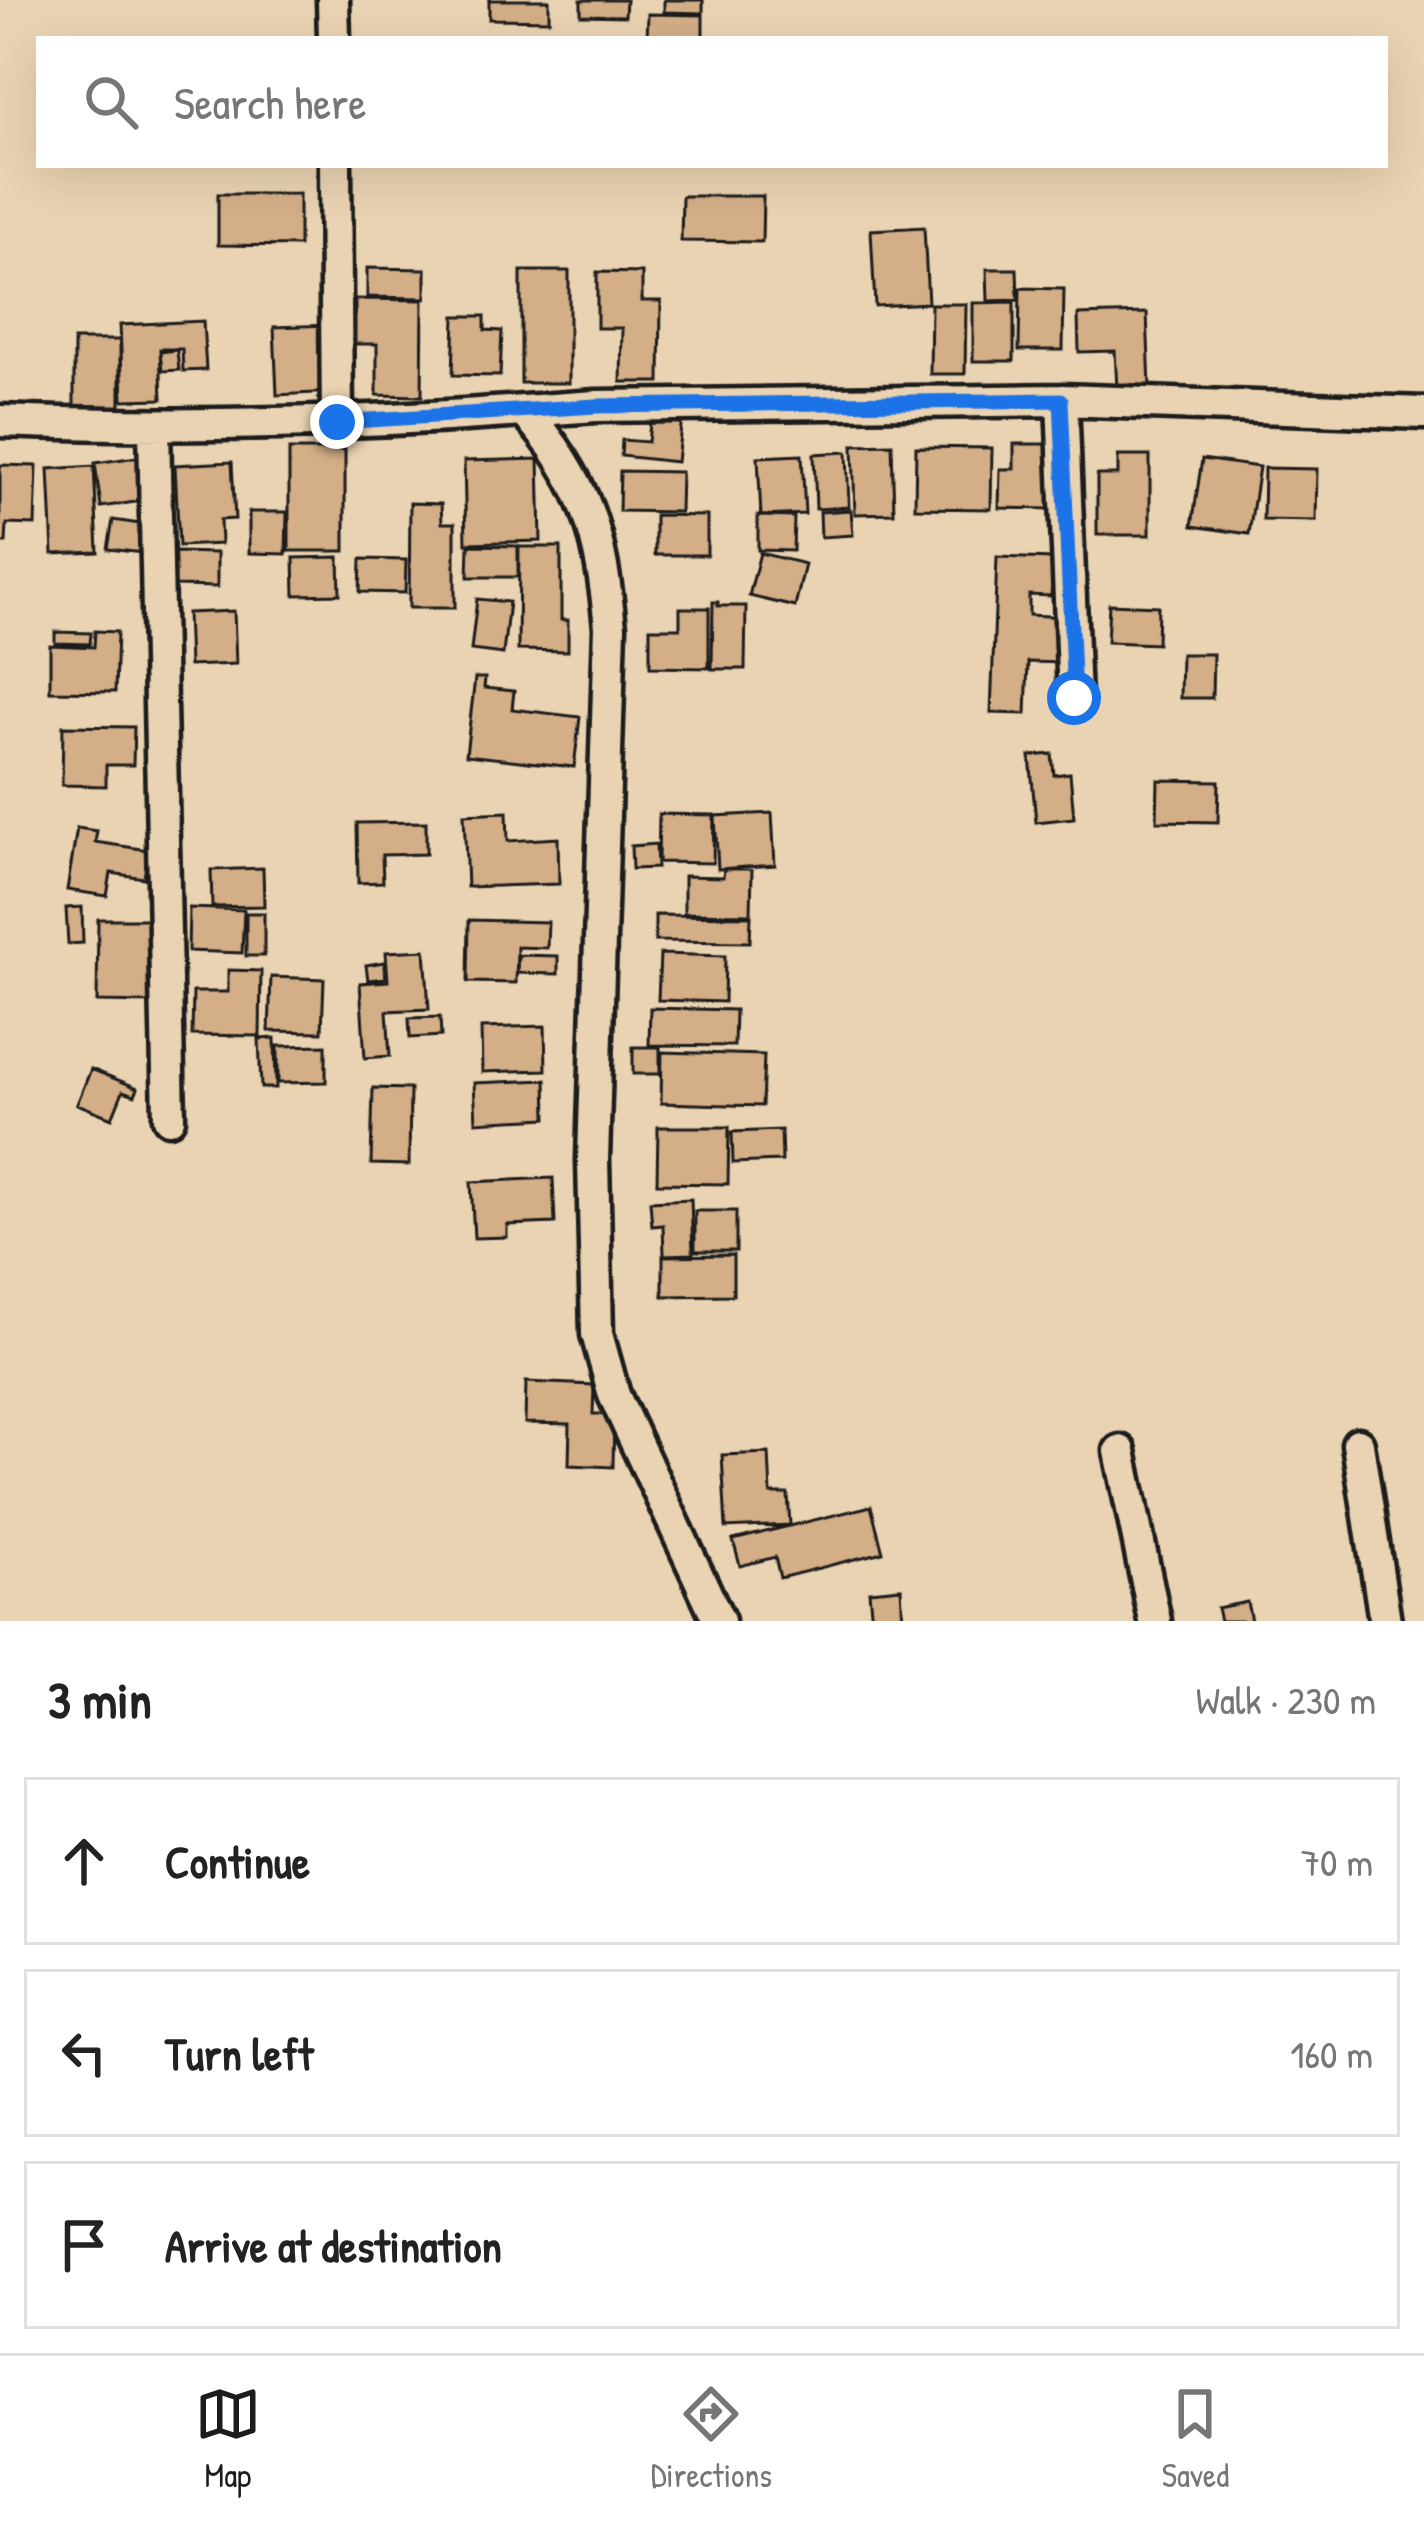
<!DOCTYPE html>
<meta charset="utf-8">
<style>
:root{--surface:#fff;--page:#f2f2f2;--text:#222;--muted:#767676;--line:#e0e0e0;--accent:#1c1c1c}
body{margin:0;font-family:"Patrick Hand",sans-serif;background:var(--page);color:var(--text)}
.stop{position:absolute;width:36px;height:36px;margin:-27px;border:9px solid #1a73e8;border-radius:50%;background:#fff}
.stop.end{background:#1a73e8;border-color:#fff;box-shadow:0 3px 12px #0008}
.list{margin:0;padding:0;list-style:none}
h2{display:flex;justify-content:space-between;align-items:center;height:156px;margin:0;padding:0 48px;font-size:51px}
h2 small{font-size:39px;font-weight:400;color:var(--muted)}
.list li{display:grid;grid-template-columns:78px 1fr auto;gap:36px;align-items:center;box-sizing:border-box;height:168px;margin:0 24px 24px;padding:0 24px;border:3px solid var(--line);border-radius:0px}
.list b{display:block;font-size:45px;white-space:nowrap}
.list em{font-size:39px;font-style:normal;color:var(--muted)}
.icon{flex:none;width:66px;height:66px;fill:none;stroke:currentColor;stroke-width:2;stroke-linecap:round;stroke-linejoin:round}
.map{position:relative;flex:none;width:1424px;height:1621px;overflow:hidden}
.search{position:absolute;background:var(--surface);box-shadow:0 12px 48px #0002;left:36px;right:36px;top:36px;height:132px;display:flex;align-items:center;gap:30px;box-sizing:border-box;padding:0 42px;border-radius:0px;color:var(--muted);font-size:45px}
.sheet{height:732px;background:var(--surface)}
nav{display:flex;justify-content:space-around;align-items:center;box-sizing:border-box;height:168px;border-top:3px solid var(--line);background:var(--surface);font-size:33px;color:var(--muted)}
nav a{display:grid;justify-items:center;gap:6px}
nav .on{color:var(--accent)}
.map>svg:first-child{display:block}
.building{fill:#d4ae87;stroke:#1c1c1c;stroke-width:3}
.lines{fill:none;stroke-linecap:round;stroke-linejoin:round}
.minor-casing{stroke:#1c1c1c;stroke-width:39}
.minor{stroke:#ead3b2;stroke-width:30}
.route{stroke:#1a73e8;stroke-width:15}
</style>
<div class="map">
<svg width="1424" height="1621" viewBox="0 0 1424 1621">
<rect width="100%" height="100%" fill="#ead3b2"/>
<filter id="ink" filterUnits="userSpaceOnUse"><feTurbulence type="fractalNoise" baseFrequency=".00833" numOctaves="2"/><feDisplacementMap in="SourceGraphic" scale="24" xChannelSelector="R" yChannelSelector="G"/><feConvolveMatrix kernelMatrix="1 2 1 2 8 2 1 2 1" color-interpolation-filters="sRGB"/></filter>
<g filter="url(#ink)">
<path class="building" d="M489 0H549V20L489 19Z
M581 0H626L625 16 581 15Z
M664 0H703V13L664 12Z
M648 14 703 15V39H647Z
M218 194H299V246L218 245Z
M682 196H763L762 242 681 241Z
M924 227 928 303 875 306 871 230Z
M367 268 426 269V298L367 297Z
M987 269H1017L1018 300 988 301Z
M521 271H569V383H521Z
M597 272 642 273V301H661L660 382H621L622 328H597Z
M1020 288 1064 289 1063 350H1019Z
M355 299 423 300 422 396 377 395V344H355Z
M1014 302V361H973V303Z
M931 304H966L965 374H930Z
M1147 313 1150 388 1117 389 1115 351 1079 352 1078 315Z
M455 316H485V330L502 331 500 376 453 375Z
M203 321 206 370 183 371 182 349H160L162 399 123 400 120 325Z
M330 325 334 392 277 395 274 327Z
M74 340H120V417H74Z
M177 350 179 370 162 371 160 352Z
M651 414 682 417 677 462 621 456 622 440 648 442Z
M892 444 894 513 855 514 853 445Z
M1014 444H1051L1050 509 999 508 1000 469H1014Z
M916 447 992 448 991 509 915 508Z
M289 450H345V551H289Z
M847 452 849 507 816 509 814 454Z
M802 455 805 514 761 516 758 457Z
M144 456 149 500 101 507 95 463Z
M1118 456H1150V535H1097V475H1118Z
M539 459 541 541 466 543 464 461Z
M1202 459 1259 467 1249 534 1192 526Z
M232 462 235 519 220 520 221 544 179 546 175 465Z
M0 465 37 466 35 525 7 524 6 543H0Z
M94 466 98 552 53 554 49 469Z
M1264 468 1317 469 1316 521 1263 520Z
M620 471 681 472 680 512 619 511Z
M410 503 441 504 442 523H455V608H409Z
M851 510 853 535 821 537 820 512Z
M249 512H287L286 554 249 553Z
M655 515 707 516V555H655Z
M758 516 794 517 793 551 758 550Z
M113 520 147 525 143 553 108 549Z
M469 545 518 546V577H468Z
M519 547H561V620H568V651L518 650Z
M174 552 217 553V587L174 586Z
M760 553 805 564 795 607 749 596Z
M339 557 340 594 295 595 294 558Z
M997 557 1053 559 1051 596 1029 595V615L1066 617 1065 663 1028 662 1026 714 991 713Z
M361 559 406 560 405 593 360 592Z
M477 599 509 602 503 654 471 650Z
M713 602H718V606H746L745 669H712Z
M1109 604 1158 606 1157 644 1107 642Z
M680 608H709V668L650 667V628H680Z
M234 611 236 664 189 666 187 613Z
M95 631 117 632 115 692 50 691V645L94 647Z
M55 632 91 633 90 644 55 643Z
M1181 654H1213L1212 698H1180Z
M475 678H485L484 688 514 691 512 709 580 717 574 767 466 755Z
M63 726 134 727 133 765H106V786L62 785Z
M1052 754 1054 775 1070 773 1074 818 1036 822 1030 756Z
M1158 780 1219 781 1218 822 1157 821Z
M507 812 508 841 558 838 559 884 467 887 464 814Z
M772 813 775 865 718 869 715 816Z
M659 814 714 815 713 863 658 862Z
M426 822V854L382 855 383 882 358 883 357 823Z
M77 828 97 831 95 842 148 850 144 878 111 873 107 896 67 890Z
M656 844 657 868 632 869 631 846Z
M263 868 264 906 212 907 211 870Z
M724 869H752L751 914 684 913V876L723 877Z
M82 907 83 943 68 944 66 908Z
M189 908 244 910 242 953 188 951Z
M246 913H264V956H246Z
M655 915 751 916 750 942 655 941Z
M98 919H154V1003L97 1002Z
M469 920 548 922 547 948 517 947 516 983 468 982Z
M425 950 429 1009 387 1011 390 1056 365 1058 360 983 388 981 386 952Z
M660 954 725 956 724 1002 658 1000Z
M518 955 558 956V974L517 973Z
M384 962 386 978 368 980 366 965Z
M228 970 261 971 260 1036 192 1035 193 992H228Z
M271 977 324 979 322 1032 269 1031Z
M650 1008 735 1010 734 1046 649 1045Z
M440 1017 441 1036 410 1038 409 1018Z
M545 1026 546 1070 482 1072 481 1028Z
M275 1038 276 1088H261L259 1039Z
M326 1045V1082L278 1083V1046Z
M633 1047H660V1074H633Z
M662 1052 764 1055 762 1106 661 1103Z
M91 1069 138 1088 135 1095 123 1091 112 1118 77 1104Z
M546 1080 547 1118 476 1122 474 1083Z
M373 1088 410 1089 409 1165 371 1164Z
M658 1127H729L728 1184 657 1183Z
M781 1130 782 1161 733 1163 732 1132Z
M553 1178 555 1223 507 1225V1237L474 1238 471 1182Z
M691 1199 693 1254 664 1255 663 1225 652 1226 650 1201Z
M695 1211H736V1251H695Z
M733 1255V1295L663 1296V1256Z
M526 1382 594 1385 593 1414H614L613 1467 569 1465 570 1424 525 1423Z
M769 1453 771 1494H788L790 1525 726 1528 722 1455Z
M871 1506 883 1552 780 1578 775 1557 740 1566 733 1540Z
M901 1588 903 1621H872L869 1591Z
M1247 1602 1251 1621H1220L1217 1608Z"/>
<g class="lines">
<g class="minor-casing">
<path id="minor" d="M333 0 334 39
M335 165 337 422
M1062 400 1074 698
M524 411 596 406 1062 400 1424 413
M0 421C175 428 349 424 524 411 587 479 601 537 610 627L593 1159 597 1334 614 1395 719 1621
M154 427 169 1118
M1358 1444 1385 1621
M1120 1451 1155 1621"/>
</g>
<use href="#minor" class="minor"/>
</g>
</g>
<g class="lines" filter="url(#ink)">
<path class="route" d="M337 422 596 406 1061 400 1074 698"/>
</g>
</svg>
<div class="stop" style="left:1074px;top:698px"></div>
<div class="stop end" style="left:337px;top:422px"></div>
<div class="search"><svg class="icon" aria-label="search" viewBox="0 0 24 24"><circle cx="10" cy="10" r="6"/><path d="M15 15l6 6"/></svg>Search here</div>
</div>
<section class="sheet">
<h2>3 min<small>Walk · 230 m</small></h2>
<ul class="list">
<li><svg class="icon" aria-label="ahead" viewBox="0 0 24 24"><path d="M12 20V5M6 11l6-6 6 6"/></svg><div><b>Continue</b></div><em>70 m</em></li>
<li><svg class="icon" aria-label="left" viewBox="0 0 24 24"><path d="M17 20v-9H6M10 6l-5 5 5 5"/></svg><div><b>Turn left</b></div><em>160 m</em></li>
<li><svg class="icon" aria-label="arrive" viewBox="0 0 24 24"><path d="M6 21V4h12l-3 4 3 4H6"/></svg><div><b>Arrive at destination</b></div></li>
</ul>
</section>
<nav>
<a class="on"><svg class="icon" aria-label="map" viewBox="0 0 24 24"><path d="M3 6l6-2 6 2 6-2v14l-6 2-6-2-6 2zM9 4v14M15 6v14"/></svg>Map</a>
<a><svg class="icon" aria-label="directions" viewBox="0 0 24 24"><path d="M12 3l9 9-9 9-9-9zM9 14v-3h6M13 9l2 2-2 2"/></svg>Directions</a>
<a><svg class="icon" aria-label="saved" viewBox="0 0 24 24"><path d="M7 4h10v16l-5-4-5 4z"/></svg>Saved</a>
</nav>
